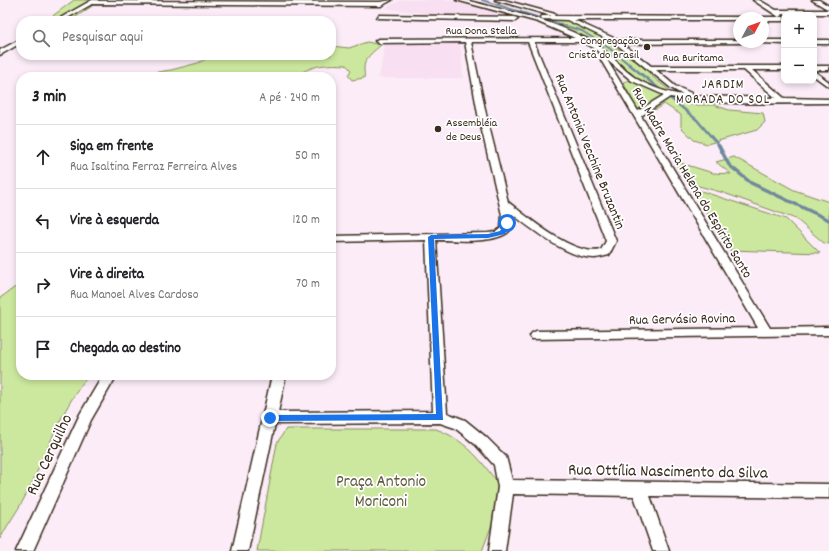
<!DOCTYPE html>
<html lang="pt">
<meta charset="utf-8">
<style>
:root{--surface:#fff;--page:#f6f6f6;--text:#202124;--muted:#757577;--line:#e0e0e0}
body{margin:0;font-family:Dekko,sans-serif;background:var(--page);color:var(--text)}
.controls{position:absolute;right:12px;top:12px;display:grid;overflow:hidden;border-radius:8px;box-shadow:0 2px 6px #0003}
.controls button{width:36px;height:36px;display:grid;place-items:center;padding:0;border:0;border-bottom:1px solid var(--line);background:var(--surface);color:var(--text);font:20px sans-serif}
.compass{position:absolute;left:733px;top:12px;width:36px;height:36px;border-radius:50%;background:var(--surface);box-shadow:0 2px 6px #0003;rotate:49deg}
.stop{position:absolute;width:12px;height:12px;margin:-9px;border:3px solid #1a73e8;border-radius:50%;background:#fff}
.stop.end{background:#1a73e8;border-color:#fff;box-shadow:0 1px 4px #0008}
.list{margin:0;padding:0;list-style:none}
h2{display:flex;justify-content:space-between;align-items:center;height:52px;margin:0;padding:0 16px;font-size:17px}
h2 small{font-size:13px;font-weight:400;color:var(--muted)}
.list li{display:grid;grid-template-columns:26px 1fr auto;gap:12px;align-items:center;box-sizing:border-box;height:64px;padding:0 16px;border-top:1px solid var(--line)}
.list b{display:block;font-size:15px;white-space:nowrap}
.list p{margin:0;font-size:13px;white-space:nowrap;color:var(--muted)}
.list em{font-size:13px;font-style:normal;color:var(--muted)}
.icon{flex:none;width:22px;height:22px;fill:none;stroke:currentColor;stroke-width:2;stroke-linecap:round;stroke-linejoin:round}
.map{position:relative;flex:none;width:829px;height:551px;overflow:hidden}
.search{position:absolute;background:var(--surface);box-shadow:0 2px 6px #0003;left:16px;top:16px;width:320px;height:44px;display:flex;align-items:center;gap:10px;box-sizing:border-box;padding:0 14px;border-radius:16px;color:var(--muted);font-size:15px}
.panel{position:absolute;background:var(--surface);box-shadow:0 2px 6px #0003;left:16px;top:72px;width:320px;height:308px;border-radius:16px}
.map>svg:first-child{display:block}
.built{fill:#f8dff1}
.green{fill:#cce89e;stroke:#84895e}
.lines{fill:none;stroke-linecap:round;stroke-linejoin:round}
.stream-far2{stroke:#70889c;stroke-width:2}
.stream-far1{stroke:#70889c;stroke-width:2.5}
.stream{stroke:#70889c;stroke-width:3.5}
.minor-casing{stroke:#3b2a1e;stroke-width:3}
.minor{fill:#fff;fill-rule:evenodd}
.route{fill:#1a73e8}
.poi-dot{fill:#3b2a1e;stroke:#fff;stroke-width:1.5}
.labels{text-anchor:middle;stroke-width:3.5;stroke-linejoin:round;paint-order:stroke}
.far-street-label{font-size:12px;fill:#3b2a1e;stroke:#fff}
.far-poi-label{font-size:12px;fill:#3b2a1e;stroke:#fff;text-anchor:end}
.far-quarter-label{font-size:13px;letter-spacing:1px;fill:#3b2a1e;stroke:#fff}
.street-label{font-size:14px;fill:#3b2a1e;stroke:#fff}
.near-street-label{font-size:17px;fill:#3b2a1e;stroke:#fff}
.near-park-label{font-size:17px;fill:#5f5a3e;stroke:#fff}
</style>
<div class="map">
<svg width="829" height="551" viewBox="0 0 829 551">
<rect width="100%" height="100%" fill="#fbecf7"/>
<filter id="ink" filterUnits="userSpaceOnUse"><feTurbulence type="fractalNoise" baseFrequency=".025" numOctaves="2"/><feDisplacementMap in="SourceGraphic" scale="8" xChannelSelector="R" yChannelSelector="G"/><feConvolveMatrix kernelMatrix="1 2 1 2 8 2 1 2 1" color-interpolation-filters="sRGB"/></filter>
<g filter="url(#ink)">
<path class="built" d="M401 0H450L501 14 448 17 386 8Z
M385 43 460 44 463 78H379Z"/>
<path class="green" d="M74 0H88L87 2 92 6 70 21H46Z
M561 19C573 22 599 32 606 41L638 62 654 78 668 89 669 94 691 105H714L729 110 763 113 765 122 757 130 707 144 694 140 681 127V115L664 104 657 109 643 110 641 108 637 110 623 82 630 80 639 85 640 82 636 77 589 38 551 23 556 20Z
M367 42 381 45C374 51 363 59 364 69 364 73 365 74 364 78L352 80 348 75 351 70 346 65C331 64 315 64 301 73L300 77H125L171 70 198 63 213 55H331V46L349 48Z
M734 157 794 190 829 202V244L824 243 796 219 724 193 688 183 674 161 713 173 731 174 716 162Z
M692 188 786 219 820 253 729 250Z
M21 283V375H89C60 410 48 451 28 491 20 508 8 523 0 539V298Z
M286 429H436C456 436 471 449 484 465 491 474 495 481 506 487L482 551H257L277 443Z"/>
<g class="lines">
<path class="stream-far2" d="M482 0 582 31 609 48 630 65"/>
<path class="stream-far1" d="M629 64 697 120 720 147"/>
<path class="stream" d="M719 146 729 165 751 183 829 220"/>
<g class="minor-casing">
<path id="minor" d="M92 0H99L97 1 380 2 392 0 381 6 92 4 62 21H55Z
M456 0H465C510 12 557 20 597 45 612 54 622 70 637 79 650 87 668 93 683 95L671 88 615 43 567 20 540 19 542 16H552L495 0H504L555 14 554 16 741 17 739 20H574L618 40H739V42H742L741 43 623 44 651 66H784V70H752L784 98 829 99V103C776 103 722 106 670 97L641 116 770 328 829 327V335L532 339 530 336 532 333 536 331 758 328 601 60 605 58 594 48 582 42H534L616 241 609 255C604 256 598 258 594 258 567 258 532 229 512 214L511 229C499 245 455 240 436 240L447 413 465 420 486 437 506 457 512 480 829 484V498L650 496 669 551H653L634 496 513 494 505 551H489L498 487 494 465 476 445 455 428 440 423 275 424 248 551H232L272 375H286L278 412 433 411 426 240 331 242V236L488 233 496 232 501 228 502 215 478 114 465 42 378 43 375 41 378 39 575 38 538 22ZM471 42H528L606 241 601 250C574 257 529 218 508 202L486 114ZM607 60 632 81 664 95 638 111ZM656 70H744L776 98 691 96V93L675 86Z
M753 0H759L776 10H829V14H781L782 15 779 17Z
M812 0H819L829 6V10Z
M379 15 515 17 518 19 515 21 377 18Z
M763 17H784V21H763V18H761Z
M21 39V43L0 55V50Z
M763 40H784V44L761 43 760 42H763Z
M814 40H829V44H814Z
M814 66H829V70H814Z
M814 71 829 82V87L814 76Z
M103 375H117L91 420 33 551H16L80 414Z"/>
</g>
<use href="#minor" class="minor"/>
</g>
</g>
<path class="route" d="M507 221 510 223 505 234 488 238 434 239 443 420 267 421V416L270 415 436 414 428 237 431 235 488 234 500 231Z"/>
<g class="poi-dot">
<circle cx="647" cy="47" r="4"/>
<circle cx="438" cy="129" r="4"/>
</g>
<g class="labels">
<g class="far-street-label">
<text x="481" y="34">Rua Dona Stella</text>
<text x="693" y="61">Rua Buritama</text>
</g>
<g class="far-poi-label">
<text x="639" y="44">Congregação<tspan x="639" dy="14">Cristã do Brasil</tspan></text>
<text x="446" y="126" text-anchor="start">Assembléia<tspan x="446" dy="14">de Deus</tspan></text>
</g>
<g class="far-quarter-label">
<text x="723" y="88">JARDIM<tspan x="723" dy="15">MORADA DO SOL</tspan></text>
</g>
<g class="street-label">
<text transform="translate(591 151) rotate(68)" y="5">Rua Antonia Vecchine Bruzantin</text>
<text transform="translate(693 182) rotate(59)" y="5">Rua Madre Maria Helena do Espírito Santo</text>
<text transform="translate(682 318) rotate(-1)" y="5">Rua Gervásio Rovina</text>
</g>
<g class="near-street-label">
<text transform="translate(48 454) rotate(-65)" y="6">Rua Cerquilho</text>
<text transform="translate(668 470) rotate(1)" y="6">Rua Ottília Nascimento da Silva</text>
</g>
<g class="near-park-label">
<text x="381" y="486">Praça Antonio<tspan x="381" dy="20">Moriconi</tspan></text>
</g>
</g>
</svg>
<div class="controls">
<button>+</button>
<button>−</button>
</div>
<svg class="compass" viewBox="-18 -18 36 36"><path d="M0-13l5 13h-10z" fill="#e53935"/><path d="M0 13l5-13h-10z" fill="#757577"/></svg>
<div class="stop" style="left:507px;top:223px"></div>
<div class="stop end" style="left:270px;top:418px"></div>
<div class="search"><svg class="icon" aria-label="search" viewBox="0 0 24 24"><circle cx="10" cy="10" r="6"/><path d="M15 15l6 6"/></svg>Pesquisar aqui</div>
<section class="panel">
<h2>3 min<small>A pé · 240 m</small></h2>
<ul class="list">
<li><svg class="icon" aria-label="ahead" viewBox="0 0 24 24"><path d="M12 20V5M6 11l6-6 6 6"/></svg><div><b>Siga em frente</b><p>Rua Isaltina Ferraz Ferreira Alves</p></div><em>50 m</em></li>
<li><svg class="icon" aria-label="left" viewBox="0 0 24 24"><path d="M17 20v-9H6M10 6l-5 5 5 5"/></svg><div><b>Vire à esquerda</b></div><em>120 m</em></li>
<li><svg class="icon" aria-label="right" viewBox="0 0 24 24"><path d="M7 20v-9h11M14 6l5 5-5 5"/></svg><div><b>Vire à direita</b><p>Rua Manoel Alves Cardoso</p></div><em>70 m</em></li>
<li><svg class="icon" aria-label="arrive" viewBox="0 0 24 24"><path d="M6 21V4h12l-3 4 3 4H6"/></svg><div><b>Chegada ao destino</b></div></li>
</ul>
</section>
</div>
